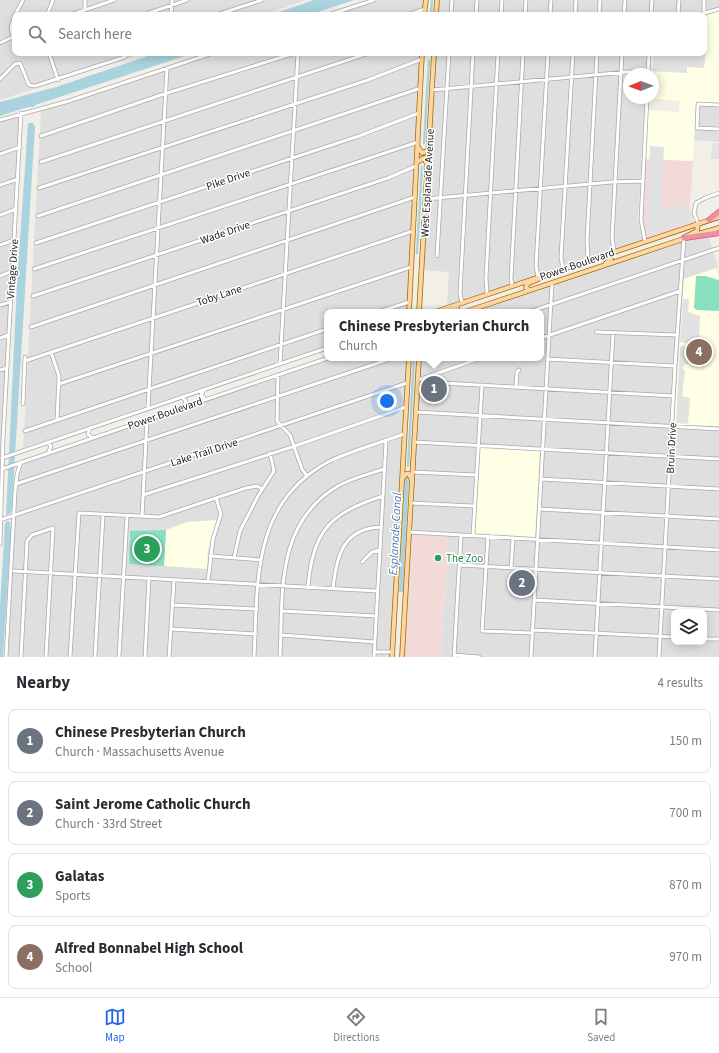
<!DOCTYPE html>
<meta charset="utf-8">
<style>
:root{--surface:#fff;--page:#f7f7f7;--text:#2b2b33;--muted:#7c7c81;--line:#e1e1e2;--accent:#2563eb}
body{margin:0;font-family:"Source Sans 3",sans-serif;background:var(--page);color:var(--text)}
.controls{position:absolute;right:12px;bottom:12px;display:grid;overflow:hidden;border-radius:8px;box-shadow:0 2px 10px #0003}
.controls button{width:36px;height:36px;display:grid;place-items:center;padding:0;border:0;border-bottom:1px solid var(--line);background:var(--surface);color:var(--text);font:20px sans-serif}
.compass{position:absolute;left:623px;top:68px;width:36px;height:36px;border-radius:50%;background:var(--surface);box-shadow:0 2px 10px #0003;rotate:269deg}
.you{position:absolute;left:387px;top:401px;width:14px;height:14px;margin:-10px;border:3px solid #fff;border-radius:50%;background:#1a73e8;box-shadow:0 0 0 6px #1a73e833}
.badge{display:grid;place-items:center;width:26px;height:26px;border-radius:50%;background:var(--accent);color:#fff;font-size:13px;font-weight:700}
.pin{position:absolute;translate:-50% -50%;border:2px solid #fff;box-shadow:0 1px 4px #0006}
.popup{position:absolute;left:324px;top:309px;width:220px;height:52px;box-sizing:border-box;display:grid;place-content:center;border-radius:8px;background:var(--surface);filter:drop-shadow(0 1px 3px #0005);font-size:13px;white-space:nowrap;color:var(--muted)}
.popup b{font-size:15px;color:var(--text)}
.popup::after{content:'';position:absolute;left:50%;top:100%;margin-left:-8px;border:8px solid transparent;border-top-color:var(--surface)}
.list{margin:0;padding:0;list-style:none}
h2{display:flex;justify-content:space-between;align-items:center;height:52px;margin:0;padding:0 16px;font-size:17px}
h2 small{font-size:13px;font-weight:400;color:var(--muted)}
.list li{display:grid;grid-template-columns:26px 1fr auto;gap:12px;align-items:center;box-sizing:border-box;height:64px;margin:0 8px 8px;padding:0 8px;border:1px solid var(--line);border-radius:8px}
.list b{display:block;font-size:15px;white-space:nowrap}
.list p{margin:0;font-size:13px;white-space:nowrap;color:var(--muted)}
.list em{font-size:13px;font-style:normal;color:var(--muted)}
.icon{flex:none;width:22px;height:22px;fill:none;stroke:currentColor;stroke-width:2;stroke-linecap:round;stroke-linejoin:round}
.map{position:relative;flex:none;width:719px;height:657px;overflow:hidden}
.search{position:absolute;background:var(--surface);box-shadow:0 2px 10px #0003;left:12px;right:12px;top:12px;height:44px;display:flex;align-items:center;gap:10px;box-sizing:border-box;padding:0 14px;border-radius:8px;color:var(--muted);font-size:15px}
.sheet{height:340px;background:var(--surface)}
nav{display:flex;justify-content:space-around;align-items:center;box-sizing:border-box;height:56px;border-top:1px solid var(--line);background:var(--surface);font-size:11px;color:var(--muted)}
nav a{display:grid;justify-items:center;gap:2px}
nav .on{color:var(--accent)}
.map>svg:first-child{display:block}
.residential{fill:#e0dfdf;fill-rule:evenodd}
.commercial{fill:#f2dad9}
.education{fill:#ffffe5}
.pitch{fill:#88e0be}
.parking{fill:#e2e2e2}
.water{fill:#aad3df}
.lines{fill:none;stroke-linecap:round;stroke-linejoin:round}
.canal{stroke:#aad3df;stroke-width:2.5}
.minor-casing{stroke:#a9a9a9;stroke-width:4.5}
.major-casing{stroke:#a06b00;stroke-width:5.5}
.highway-casing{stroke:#dc2a67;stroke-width:6}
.minor{stroke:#fff;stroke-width:3}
.major{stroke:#fcd6a4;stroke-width:4}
.highway{stroke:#e892a2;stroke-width:5}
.leisure-dot{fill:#2e9e5b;stroke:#fff;stroke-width:1.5}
.labels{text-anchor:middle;stroke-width:3;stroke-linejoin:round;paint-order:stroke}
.street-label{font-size:11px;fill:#222;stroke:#fff}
.leisure-label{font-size:11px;fill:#27864d;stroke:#fff;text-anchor:start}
.water-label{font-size:12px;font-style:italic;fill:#4a7aab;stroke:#fff}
</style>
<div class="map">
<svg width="719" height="657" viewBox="0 0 719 657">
<rect width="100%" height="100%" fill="#f2efe9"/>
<path class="residential" d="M0 0H307L261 15H15V53H144L0 100Z
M379 0H424L423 15H334Z
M439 0H719V10L702 15H438Z
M218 53H421L407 312H327V346L23 448 41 111Z
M436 53H648L646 74H629V98H645L638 219 643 241 447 305 449 272 422 270Z
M696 102 719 103V142L694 140Z
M20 112 1 456H0V119Z
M709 237 718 268 684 279 674 424 719 426V657H441L448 533 411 531 420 358H541V312H472L680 242ZM674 612H704V642H674Z
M334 358H407L391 657H8L17 487 22 463Z"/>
<path class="commercial" d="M645 159 693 161 690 206 694 224 646 239 642 223Z
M411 531 448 533 441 657H404Z"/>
<path class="education" d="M719 10V103L696 102 693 161 645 159 648 110 679 112 680 101 649 98H653L652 71 687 73 688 53H704V15H702Z
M716 268 719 278V426L674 425 684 279Z
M480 447 540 451 535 538 475 534Z
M217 520 208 551 207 569 164 566 166 530 187 522Z"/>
<path class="pitch" d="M696 276H705L719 280V311L697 310 694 308Z
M166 530 164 566 129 564 130 531Z"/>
<path class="parking" d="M704 23 706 25 705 42 707 43 704 68 687 67V73L653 71 654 55 674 56 673 53H684L685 57H687L688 53H704Z
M712 143H719V159H711Z
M650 146 664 147 661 206 690 207 693 221 649 235 647 221Z
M683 299H689L688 312 700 316 699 344 680 342Z
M682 346 693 347 692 364H684L683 370H685L682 396 690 398 688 424 676 423 680 347Z
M435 375 438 382 431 384 430 382H426V394H424V391H420L422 380Z
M508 571 530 572V579L513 578V588H507Z"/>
<path class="water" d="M314 0H354L309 15H270Z
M157 53H194L35 105 34 107H28L0 116V102L56 87Z
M28 123H33L35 126 12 505 11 513 6 515 17 283Z
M405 477H409L403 592H399V589Z
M8 521 10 522 11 531 3 657H0V606L5 523Z"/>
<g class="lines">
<path class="canal" d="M431 15 432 0
M424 143 429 61
M417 253 422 167
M408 466 414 358"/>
<g class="minor-casing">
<path id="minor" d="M85 0V10
M704 13V0
M15 15 23 0
M47 15 53 0
M70 15 114 0
M143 15 187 0
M171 15 172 0
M216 15 262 0
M328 15 374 0
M407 15 425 9
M451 15 452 0
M476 15 477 0
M501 15 502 0
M525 15 526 0
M550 15 551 0
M575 15 576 0
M599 15 600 0
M624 15 625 0
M651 15 652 0
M678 15 679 0
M698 15 719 9
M13 38 11 27 15 15
M0 43 15 36
M49 53 58 80
M648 74 649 53
M0 79 15 64 20 63 29 85 35 86 125 57 128 53
M432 90 626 72H648
M719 105 698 104 697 128 719 129
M0 120 69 101 213 53
M41 136 158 96 295 53
M0 154 20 147
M41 162 369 53
M0 185 18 179
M39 188 368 80 422 59
M426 199 612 182 643 181
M0 215 16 209
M38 216 421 88
M698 223 694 213 696 203 705 198 719 193
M645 241 641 220 647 98
M36 243 359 136 419 113
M0 245 14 240
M614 251 612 238 622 53
M437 256 449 53
M588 260 587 241 597 53
M34 269 418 142
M563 269 561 257 573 53
M0 276 12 271
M538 277 536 266 548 53
M512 286 511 279 523 53
M487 294 486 278 498 53
M33 296 388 178 416 166
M462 303 460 293 473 53
M0 305 10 302
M378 312 409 302
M529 312 719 248
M31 327 415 197
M596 332 677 335
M0 338 8 335
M541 338 680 291
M51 352 59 376 57 419
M547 359 675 366
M25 361 413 231
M280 364 298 53
M0 370 7 368
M278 375 277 421 290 435 302 469 307 476
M418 380 481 358
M442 383 674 396
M59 384 411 267
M516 387 517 372 519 370
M204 390 201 395 205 399
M182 397 186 401 184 406
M23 404 25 357
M148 408 167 68
M416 412 719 429
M90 428 88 434 92 438
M25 431 327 329
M47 442 51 446 49 451
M414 442 719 459
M2 458 327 348
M2 469 328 358
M413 472 476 475
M541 479 719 489
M16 484 393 358
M143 495 295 446 406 407
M411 503 474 506
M539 509 719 519
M142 517 147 419
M0 520 407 383
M409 532 719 550
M473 535 482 385
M488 536 482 631 532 633
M0 544 3 439 21 113
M210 556 261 560
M234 558 240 531 258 496 274 471 270 453
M362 562 372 552 380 550
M459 565 719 579
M511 568 513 538
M14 571 377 591
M208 581 213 539 221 514 216 498
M308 588C312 531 330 513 383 496
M333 589C336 557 343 528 381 527
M534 600 719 610
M172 605 257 609
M282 611 376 616
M171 629 256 634
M532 630 674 637
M281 635 375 642
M704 639H719
M375 652H393
M454 655 479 657
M6 657 15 492 17 474 21 462
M21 657 27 541 32 535 53 528 46 657
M70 657 79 513 159 517 246 488 257 486 262 489
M95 657 103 515
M119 657 127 516
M145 657 149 578
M169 657 174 580
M254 657C258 582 251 502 330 461 353 450 380 443 404 434
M280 657C283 593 275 523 338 486 352 478 369 474 384 469
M374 657 386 441
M454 657 461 535
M531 657 552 283
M595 657 613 333
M659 657 675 366 684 238"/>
</g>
<g class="major-casing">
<path id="major" d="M424 15 426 0
M436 15 437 0
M418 147 422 153 429 150
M417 162 424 158 427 164
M698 234 719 228
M685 237 697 231 698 223
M603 255 610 257 611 259 606 263
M530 290 526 288 527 284 543 277
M452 307 457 308V312
M409 312 422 53
M419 312 434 53
M435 312 719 217
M465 312 686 238
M402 479 406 474H409L412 480
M392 657 409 358
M402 657 419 358"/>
</g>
<g class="highway-casing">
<path id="highway" d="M709 220 719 212
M684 238 719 233"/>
</g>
<use href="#minor" class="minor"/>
<use href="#major" class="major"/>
<use href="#highway" class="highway"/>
</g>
<circle class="leisure-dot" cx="438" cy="558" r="4"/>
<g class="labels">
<g class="street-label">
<text transform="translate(228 179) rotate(-19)" y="4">Pike Drive</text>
<text transform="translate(427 183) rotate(-87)" y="4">West Esplanade Avenue</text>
<text transform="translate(225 232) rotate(-19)" y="4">Wade Drive</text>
<text transform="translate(577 264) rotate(-19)" y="4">Power Boulevard</text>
<text transform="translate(12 269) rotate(-86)" y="4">Vintage Drive</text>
<text transform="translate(219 295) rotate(-18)" y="4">Toby Lane</text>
<text transform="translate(165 413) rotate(-19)" y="4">Power Boulevard</text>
<text transform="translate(671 448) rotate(-87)" y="4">Bruin Drive</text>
<text transform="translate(204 452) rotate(-18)" y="4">Lake Trail Drive</text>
</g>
<g class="leisure-label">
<text x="446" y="562">The Zoo</text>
</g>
<g class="water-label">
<text transform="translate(395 534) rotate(-87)" y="4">Esplanade Canal</text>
</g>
</g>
</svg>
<div class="controls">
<button><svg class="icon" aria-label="layers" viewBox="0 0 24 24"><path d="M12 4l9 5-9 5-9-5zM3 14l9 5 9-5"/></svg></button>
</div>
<svg class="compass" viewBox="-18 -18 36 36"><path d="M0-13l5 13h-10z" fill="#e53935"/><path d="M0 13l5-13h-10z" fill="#7c7c81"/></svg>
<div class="you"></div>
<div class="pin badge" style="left:434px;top:389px;background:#6b7280">1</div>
<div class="popup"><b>Chinese Presbyterian Church</b>Church</div>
<div class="pin badge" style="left:522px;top:583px;background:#6b7280">2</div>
<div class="pin badge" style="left:147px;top:549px;background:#2e9e5b">3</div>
<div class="pin badge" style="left:699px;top:352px;background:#8d6e63">4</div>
<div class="search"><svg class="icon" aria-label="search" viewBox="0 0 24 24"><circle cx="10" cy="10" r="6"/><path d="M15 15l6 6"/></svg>Search here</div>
</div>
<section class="sheet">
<h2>Nearby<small>4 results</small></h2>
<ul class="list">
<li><span class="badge" style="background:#6b7280">1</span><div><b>Chinese Presbyterian Church</b><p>Church · Massachusetts Avenue</p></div><em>150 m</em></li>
<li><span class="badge" style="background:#6b7280">2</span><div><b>Saint Jerome Catholic Church</b><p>Church · 33rd Street</p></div><em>700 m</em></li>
<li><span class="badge" style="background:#2e9e5b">3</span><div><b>Galatas</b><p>Sports</p></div><em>870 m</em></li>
<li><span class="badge" style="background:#8d6e63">4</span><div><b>Alfred Bonnabel High School</b><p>School</p></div><em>970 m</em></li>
</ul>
</section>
<nav>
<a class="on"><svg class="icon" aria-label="map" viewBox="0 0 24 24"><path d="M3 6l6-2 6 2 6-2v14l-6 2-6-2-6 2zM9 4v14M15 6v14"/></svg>Map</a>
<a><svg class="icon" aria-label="directions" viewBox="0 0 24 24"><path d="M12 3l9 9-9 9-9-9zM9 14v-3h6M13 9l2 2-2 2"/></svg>Directions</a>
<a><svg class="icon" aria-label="saved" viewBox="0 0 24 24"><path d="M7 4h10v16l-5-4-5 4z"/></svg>Saved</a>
</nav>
